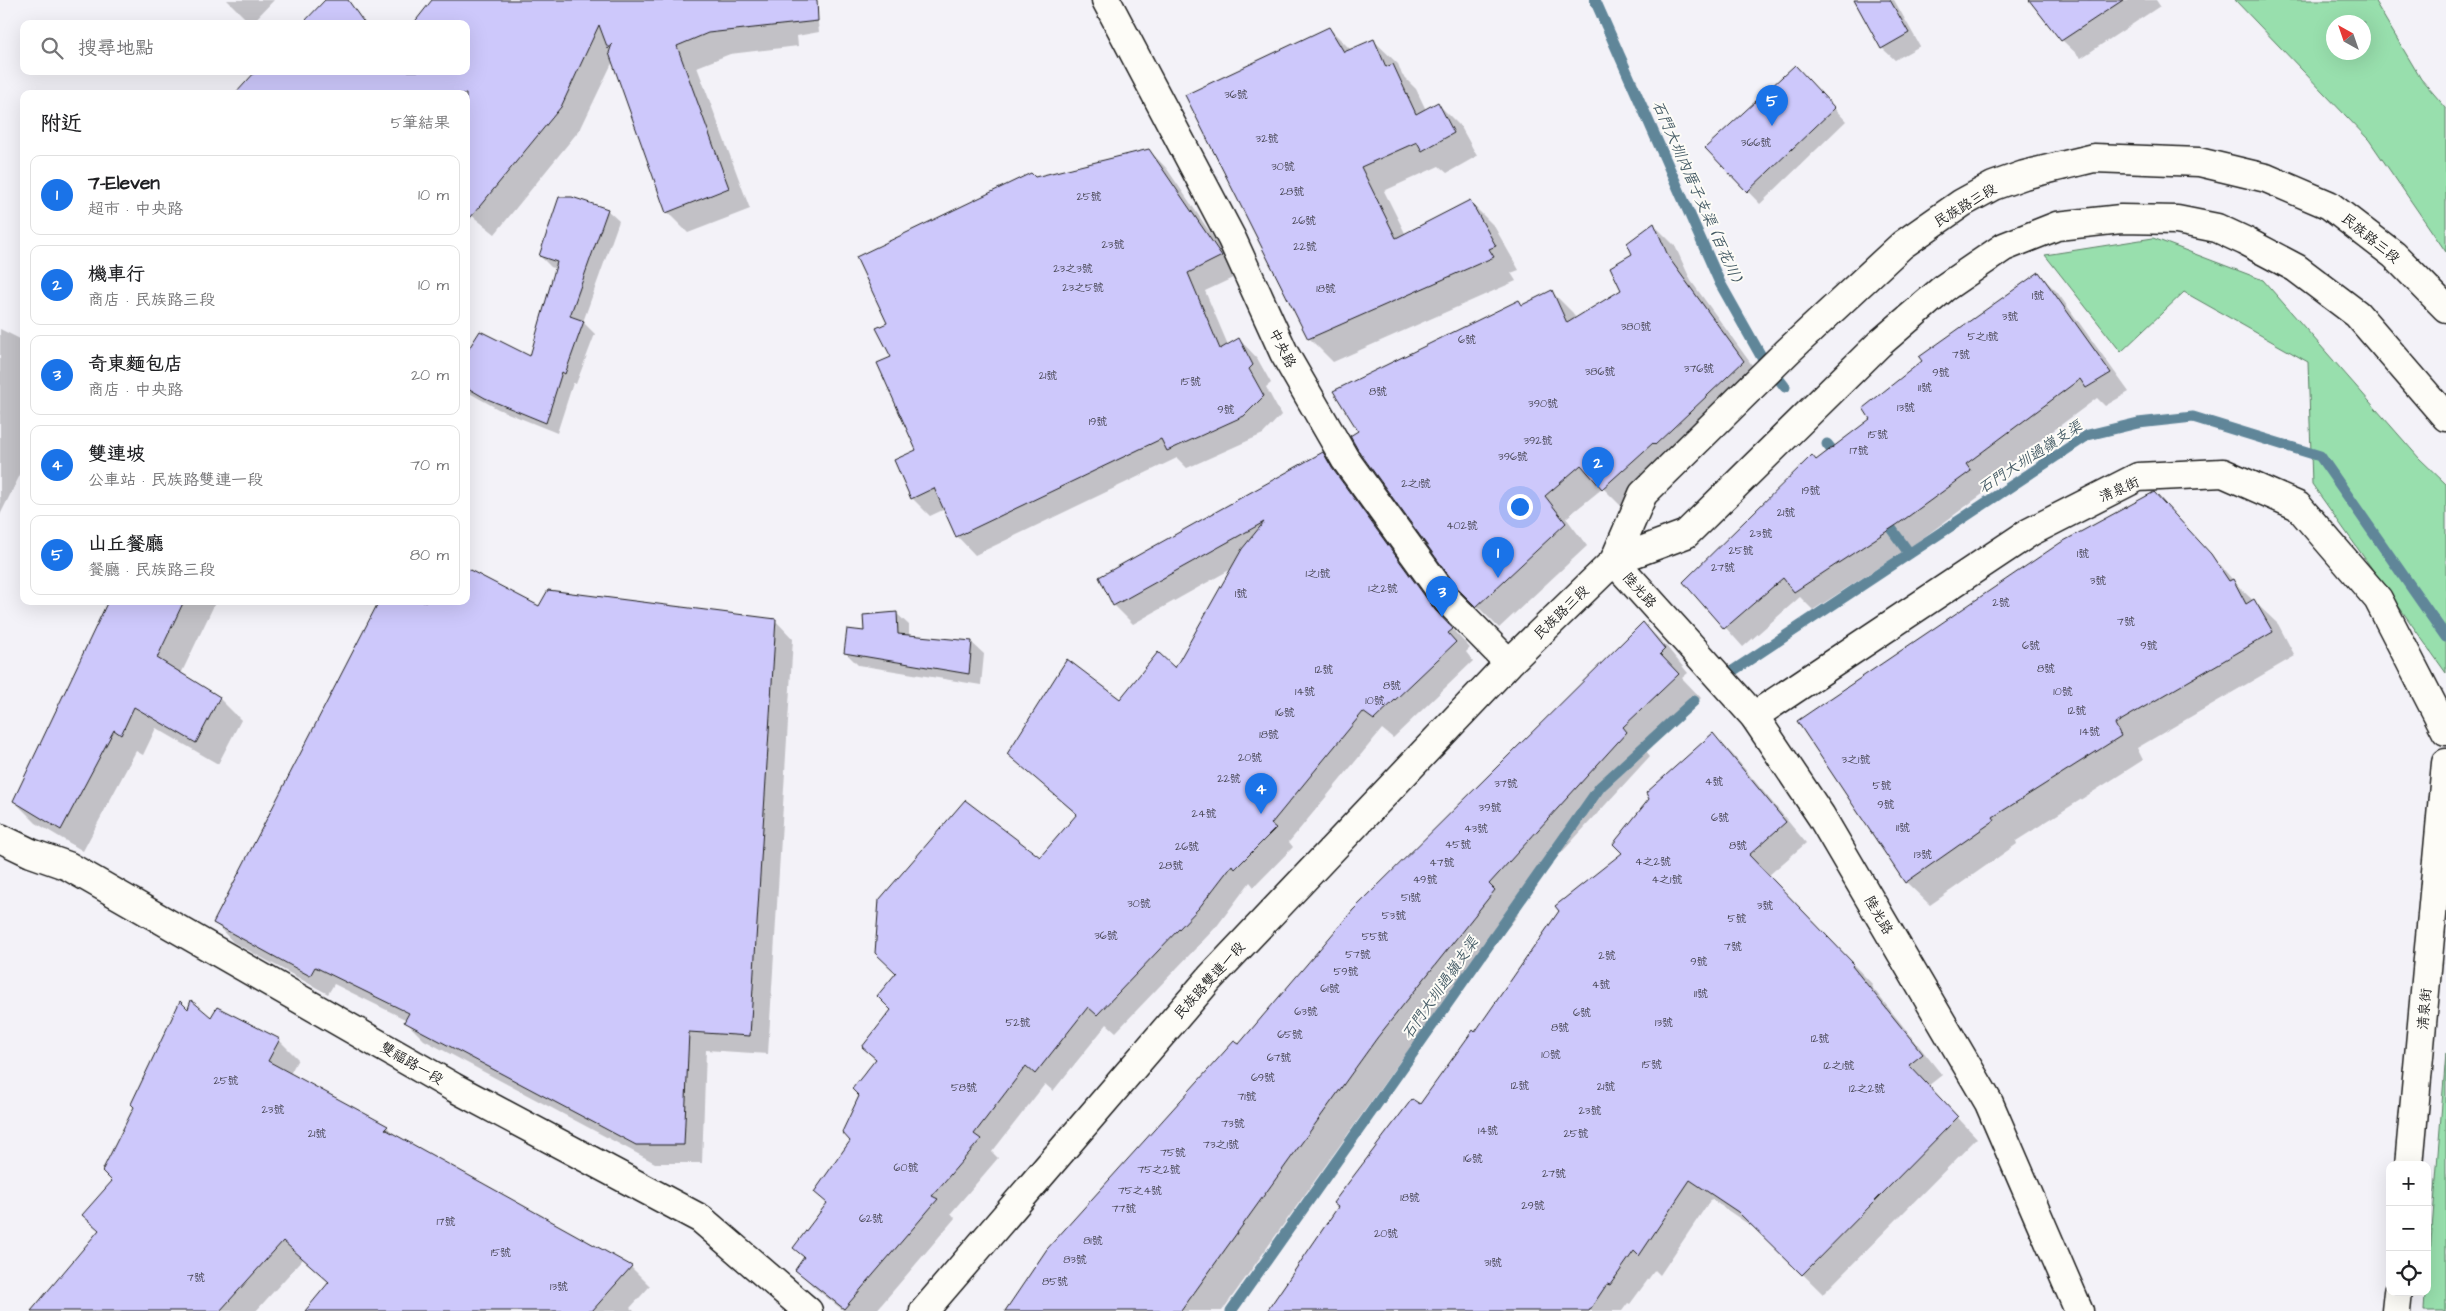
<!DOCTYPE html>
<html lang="zh-TW">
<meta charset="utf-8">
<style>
:root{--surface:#fff;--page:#f2f2f2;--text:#202124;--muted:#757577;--line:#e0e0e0;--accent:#1a73e8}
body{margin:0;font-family:"Architects Daughter","LXGW WenKai TC",sans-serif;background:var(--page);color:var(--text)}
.controls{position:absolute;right:15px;bottom:15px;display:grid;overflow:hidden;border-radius:10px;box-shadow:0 5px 20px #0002}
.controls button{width:45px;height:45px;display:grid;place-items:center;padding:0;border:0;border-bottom:1px solid var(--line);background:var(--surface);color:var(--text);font:25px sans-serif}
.compass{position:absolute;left:2326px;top:15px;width:45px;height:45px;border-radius:50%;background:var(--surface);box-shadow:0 5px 20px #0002;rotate:320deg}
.you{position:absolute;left:1519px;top:506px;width:18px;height:18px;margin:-12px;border:4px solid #fff;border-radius:50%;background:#1a73e8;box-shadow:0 0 0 8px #1a73e833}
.badge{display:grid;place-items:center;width:32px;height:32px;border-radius:50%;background:var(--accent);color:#fff;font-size:16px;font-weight:700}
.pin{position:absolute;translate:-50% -41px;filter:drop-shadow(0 1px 2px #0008)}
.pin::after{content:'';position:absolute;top:26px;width:18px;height:15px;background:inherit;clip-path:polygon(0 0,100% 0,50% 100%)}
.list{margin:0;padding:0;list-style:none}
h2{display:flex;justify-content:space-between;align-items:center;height:65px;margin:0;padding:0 20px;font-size:21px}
h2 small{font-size:16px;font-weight:400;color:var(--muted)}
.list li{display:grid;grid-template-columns:32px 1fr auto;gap:15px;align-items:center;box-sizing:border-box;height:80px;margin:0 10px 10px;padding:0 10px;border:1px solid var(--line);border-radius:10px}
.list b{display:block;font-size:19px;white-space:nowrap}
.list p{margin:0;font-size:16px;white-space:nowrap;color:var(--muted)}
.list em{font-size:16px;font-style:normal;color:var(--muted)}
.icon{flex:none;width:28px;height:28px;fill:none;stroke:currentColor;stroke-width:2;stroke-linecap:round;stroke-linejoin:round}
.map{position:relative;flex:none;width:2446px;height:1311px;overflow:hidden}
.search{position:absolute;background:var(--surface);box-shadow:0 5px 20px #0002;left:20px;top:20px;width:450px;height:55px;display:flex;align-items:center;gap:12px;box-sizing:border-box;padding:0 18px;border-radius:10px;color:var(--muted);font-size:19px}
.panel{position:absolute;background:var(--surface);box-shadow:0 5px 20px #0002;left:20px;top:90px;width:450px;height:515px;border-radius:10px}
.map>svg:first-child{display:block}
.green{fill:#98dfad;stroke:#5a7e64;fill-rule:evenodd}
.shadow{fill:#0003}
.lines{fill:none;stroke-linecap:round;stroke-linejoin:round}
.stream{stroke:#608699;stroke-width:11}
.building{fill:#cdc8fb;stroke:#1c1c1c}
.street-casing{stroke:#1c1c1c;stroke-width:31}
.secondary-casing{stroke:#1c1c1c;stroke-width:31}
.street{stroke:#fdfcf7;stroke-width:28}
.secondary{stroke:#fdfcf7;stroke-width:28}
.labels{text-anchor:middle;stroke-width:4;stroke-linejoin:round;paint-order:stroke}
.number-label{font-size:11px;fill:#484754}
.street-label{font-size:14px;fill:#1c1c1c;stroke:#fdfcf7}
.water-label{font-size:15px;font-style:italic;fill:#445a65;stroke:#fdfcf7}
</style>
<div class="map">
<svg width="2446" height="1311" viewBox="0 0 2446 1311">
<rect width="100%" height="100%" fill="#f3f2f8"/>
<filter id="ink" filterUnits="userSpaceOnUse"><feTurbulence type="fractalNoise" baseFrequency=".02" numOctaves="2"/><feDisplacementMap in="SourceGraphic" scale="10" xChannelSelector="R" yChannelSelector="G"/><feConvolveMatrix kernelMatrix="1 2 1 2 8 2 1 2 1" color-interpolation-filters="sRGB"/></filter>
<g filter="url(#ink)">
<path class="green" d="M2235 0H2374L2421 79 2446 108V252L2369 140ZM2334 22H2364V52H2334Z
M2153 238 2263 280 2419 458 2446 484V673L2312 484 2308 362 2184 292 2121 352 2045 255Z
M2446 1053V1311H2424L2425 1292H2427Z"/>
<path class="shadow" d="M227 0H274L251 24Z
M434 0H815L819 32 797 36 798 46 730 54 697 67 750 209 688 233 667 212 613 61 581 128 495 234 466 211V24Z
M1855 0H1894L1920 46 1895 60 1882 48Z
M2031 0H2156L2160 6 2081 58 2062 40Z
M1329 28 1351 50 1374 41 1398 64 1402 75 1416 89 1426 110 1438 104 1461 127 1477 156 1447 173 1439 166 1384 191 1406 235 1470 202 1494 226 1519 270 1511 273 1516 281 1333 362 1309 338Z
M1807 79 1846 121 1760 204 1706 148Z
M1149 150 1167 169 1239 275 1205 291 1228 345 1239 339 1257 358 1271 383 1266 387 1281 415 1263 434 1187 468 1177 458 975 555 957 536 945 509 930 516 912 498 918 451 893 358 888 324 1035 179Z
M607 210 619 221 583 322 595 334 576 384 573 383 557 433 498 409 466 391V355L530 358 556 269 551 267 540 256Z
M1653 224 1675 246 1691 281 1765 383 1625 510 1603 488 1566 518 1587 546 1499 628 1461 590 1519 302 1523 306 1551 291 1573 313 1576 319 1623 290 1634 255Z
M2039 274 2057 292 2129 392 2105 406 2097 398 1983 483 1988 490 1916 543 1813 610 1800 597 1743 647 1685 582 1816 461 1872 419Z
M0 329 24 341V467L0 515Z
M1322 453 1341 471 1350 488 1453 630 1470 648 1466 652 1473 661 1393 738 1382 729 1289 842 1293 847 1254 887 1250 882 1217 926 1116 1032 1107 1024 1053 1091 1045 1084 992 1152 998 1158 951 1213 955 1218 876 1311H844L815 1288 797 1270 805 1258 852 1141 877 1060 863 1046 1040 858 1077 815 1008 753 1120 700 1176 669 1233 568 1133 624 1114 605 1101 578Z
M2177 517 2241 589 2278 624 2295 656 2137 748 2143 760 2016 841 2017 844 1930 905 1906 882Z
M109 601H216L181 674 219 698 241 720 218 764 156 728 143 755 136 751 83 851 36 823 14 801Z
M539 607 775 620 793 639 768 1054 706 1050 702 1163H655L424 1040 406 1022 407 1020 334 984 328 994 233 942 215 923Z
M896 613 909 625V636L971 642 984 654 981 685 858 665 845 652 865 632Z
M1643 623 1666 646 1688 673 1682 678 1701 698 1646 751 1650 756 1511 908 1518 915 1400 1061 1222 1311H1006L1239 1045Z
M1713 735 1733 755 1806 843 1768 876 1873 985 1871 986 1942 1075 1928 1086 1977 1138 1823 1294 1760 1232 1711 1199 1660 1275 1655 1270 1630 1304 1628 1303 1622 1311H1269L1475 1033 1624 853Z
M218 1009 279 1040 298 1059 290 1074 387 1127 396 1136 631 1267 650 1286 630 1308 634 1311H307L330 1283 303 1259 256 1311H33L100 1231 84 1215 113 1181 189 1012 211 1019Z"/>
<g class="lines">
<path class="stream" d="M1595 0 1720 283 1761 356 1785 387
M1827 444 1839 459
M1882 516 1909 553
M1728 674 2088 435 2138 423 2193 417 2320 456 2446 637
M1231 1311 1600 787 1694 701"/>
</g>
<path class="building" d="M325 0H348L365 24H302Z
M432 0H817L818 21 708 33 677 46 729 188 666 213 609 53 612 44 608 49 599 25 561 107 466 223V94H235L256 71H466V24H413Z
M1854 0H1890L1909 33 1881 49Z
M2029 0H2123L2061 41Z
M1329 27 1344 52 1374 39 1386 67 1393 64 1416 114 1438 102 1454 133 1422 151 1417 142 1361 167 1396 238 1470 200 1496 246 1489 249 1494 257 1308 339 1185 95Z
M1795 65 1835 108 1747 192 1705 148Z
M1149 149 1222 256 1188 273 1220 349 1239 338 1253 365 1249 369 1264 396 1244 416 1167 451 1161 439 956 537 934 488 911 499 894 460 916 450 877 363 891 357 876 328 887 323 856 257 1031 173 1035 177Z
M559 197H572L608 209 570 316 584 321 565 374 562 372 546 423 485 398 466 387V353L480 331 530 356 557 262 539 256Z
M1654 223 1669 258 1744 361 1655 445 1653 443 1602 489 1581 465 1545 496 1566 523 1476 607 1460 591 1358 450 1350 436 1358 431 1333 391 1519 300 1522 305 1552 290 1567 323 1621 290 1610 267 1632 254 1627 243Z
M2039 272 2111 373 2086 388 2080 379 1966 464 1971 471 1898 524 1794 592 1783 578 1724 629 1683 582 1812 455 1816 460 1870 419 1863 408 1922 361 1919 357Z
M1323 452 1332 468 1435 610 1453 629 1448 633 1456 642 1374 720 1363 712 1271 824 1276 828 1235 869 1232 865 1199 908 1097 1015 1088 1007 1035 1074 1026 1066 974 1134 981 1139 932 1196 938 1199 844 1309 795 1270 804 1257 793 1248 827 1203 814 1192 850 1141 842 1132 859 1096 852 1089 876 1059 862 1047 891 1010 877 996 896 973 875 953 879 900 965 800 1040 857 1077 814 1007 754 1067 659 1120 699 1158 652 1175 668 1242 549 1264 522 1113 606 1099 577Z
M2154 492 2211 554 2229 581 2233 579 2246 604 2254 599 2273 632 2115 724 2121 736 1993 817 1995 820 1905 883 1797 721 2060 543Z
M466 568 539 606 548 590 776 619 750 1036 689 1032 684 1145H636L404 1022 409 1013 315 967 310 976 213 923 379 601H466Z
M108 601H184L157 658 220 697 196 743 134 707 121 735 114 730 61 830 13 801Z
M897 612 898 634 972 641 969 674 844 653 847 629 864 631 863 615Z
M1643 622 1665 649 1660 654 1679 674 1623 727 1627 732 1489 884 1495 890 1377 1038 1181 1311H1005L1047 1249 1234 1041 1239 1044 1353 910Z
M1713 733 1786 822 1749 855 1854 964 1852 966 1923 1054 1909 1065 1958 1117 1802 1275 1738 1212 1690 1180 1639 1256 1634 1251 1610 1285 1607 1284 1589 1311H1267L1338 1207 1333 1203 1412 1099 1420 1104 1473 1030 1475 1032 1559 911 1555 906 1622 853 1613 844 1649 799 1646 793Z
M191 1000 211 1017 217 1007 280 1039 268 1061 388 1126 385 1129 632 1266 592 1311H305L329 1282 283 1241 220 1311H31L99 1230 82 1215 112 1181 102 1171 134 1107 131 1104 180 1001 188 1009Z"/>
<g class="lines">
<g class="street-casing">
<path id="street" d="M1754 716 2030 532 2138 477 2223 473 2298 506 2378 599 2446 731
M0 838 31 853 68 866 453 1087 701 1219 808 1311
M2409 1165 2446 763
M2396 1311 2398 1292"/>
</g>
<g class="secondary-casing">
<path id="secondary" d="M1106 0 1232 239 1284 353 1345 459 1448 601 1509 663
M1614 561 1686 534 1879 344 1944 288 2004 247 2057 226 2121 219 2177 220 2217 228 2245 241 2296 268 2357 314 2446 417
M1614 561 1754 716 1821 816 1989 1103 2079 1311
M924 1311 1210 978 1509 663 1614 561 1643 494 1788 351 1902 245 1962 203 1993 186 2024 175 2094 158 2199 162 2266 178 2329 205 2394 255 2446 308"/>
</g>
<use href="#street" class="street"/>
<use href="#secondary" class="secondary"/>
</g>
</g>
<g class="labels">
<g class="number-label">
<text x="1236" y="98">36號</text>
<text x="1267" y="142">32號</text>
<text x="1756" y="146">366號</text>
<text x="1283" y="170">30號</text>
<text x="1292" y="195">28號</text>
<text x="1089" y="200">25號</text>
<text x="1304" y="224">26號</text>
<text x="1113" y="248">23號</text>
<text x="1305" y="250">22號</text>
<text x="1073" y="272">23之3號</text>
<text x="1083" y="291">23之5號</text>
<text x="1326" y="292">18號</text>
<text x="2038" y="299">1號</text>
<text x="2010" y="320">3號</text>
<text x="1636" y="330">380號</text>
<text x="1983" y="340">5之1號</text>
<text x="1467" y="343">6號</text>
<text x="1961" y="358">7號</text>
<text x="1699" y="372">376號</text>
<text x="1600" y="375">386號</text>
<text x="1941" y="376">9號</text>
<text x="1048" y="379">21號</text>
<text x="1191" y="385">15號</text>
<text x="1925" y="391">11號</text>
<text x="1378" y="395">8號</text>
<text x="1543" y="407">390號</text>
<text x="1906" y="411">13號</text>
<text x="1226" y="413">9號</text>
<text x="1098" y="425">19號</text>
<text x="1878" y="438">15號</text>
<text x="1538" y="444">392號</text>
<text x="1859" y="454">17號</text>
<text x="1513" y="460">396號</text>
<text x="1416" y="487">2之1號</text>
<text x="1811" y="494">19號</text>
<text x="1786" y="516">21號</text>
<text x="1462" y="529">402號</text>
<text x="1761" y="537">23號</text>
<text x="1741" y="554">25號</text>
<text x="2083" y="557">1號</text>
<text x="1723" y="571">27號</text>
<text x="1318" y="577">1之1號</text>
<text x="2098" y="584">3號</text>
<text x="1383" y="592">1之2號</text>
<text x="1241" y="597">1號</text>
<text x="2001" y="606">2號</text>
<text x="2126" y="625">7號</text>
<text x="2031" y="649">6號</text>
<text x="2149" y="649">9號</text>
<text x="2046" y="672">8號</text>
<text x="1324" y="673">12號</text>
<text x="1392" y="689">8號</text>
<text x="1305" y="695">14號</text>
<text x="2063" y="695">10號</text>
<text x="1375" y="704">10號</text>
<text x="2077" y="714">12號</text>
<text x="1285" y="716">16號</text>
<text x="2090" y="735">14號</text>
<text x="1269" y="738">18號</text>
<text x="1250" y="761">20號</text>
<text x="1856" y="763">3之1號</text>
<text x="1229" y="782">22號</text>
<text x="1714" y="785">4號</text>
<text x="1506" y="787">37號</text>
<text x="1882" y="789">5號</text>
<text x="1886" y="808">9號</text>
<text x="1490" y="811">39號</text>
<text x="1204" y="817">24號</text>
<text x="1720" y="821">6號</text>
<text x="1903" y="831">11號</text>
<text x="1476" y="832">43號</text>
<text x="1458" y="848">45號</text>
<text x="1738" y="849">8號</text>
<text x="1187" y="850">26號</text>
<text x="1923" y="858">13號</text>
<text x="1653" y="865">4之2號</text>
<text x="1442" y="866">47號</text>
<text x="1171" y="869">28號</text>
<text x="1425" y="883">49號</text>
<text x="1667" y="883">4之1號</text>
<text x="1411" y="901">51號</text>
<text x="1139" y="907">30號</text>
<text x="1765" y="909">3號</text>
<text x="1394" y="919">53號</text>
<text x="1737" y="922">5號</text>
<text x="1106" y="939">36號</text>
<text x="1375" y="940">55號</text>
<text x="1733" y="950">7號</text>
<text x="1358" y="958">57號</text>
<text x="1607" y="959">2號</text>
<text x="1699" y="965">9號</text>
<text x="1346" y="975">59號</text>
<text x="1601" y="988">4號</text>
<text x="1330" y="992">61號</text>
<text x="1701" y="997">11號</text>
<text x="1306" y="1015">63號</text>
<text x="1582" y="1016">6號</text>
<text x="1018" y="1026">52號</text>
<text x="1664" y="1026">13號</text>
<text x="1560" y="1031">8號</text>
<text x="1290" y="1038">65號</text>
<text x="1820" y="1042">12號</text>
<text x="1551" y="1058">10號</text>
<text x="1279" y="1061">67號</text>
<text x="1652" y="1068">15號</text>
<text x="1839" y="1069">12之1號</text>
<text x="1263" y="1081">69號</text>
<text x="226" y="1084">25號</text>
<text x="1520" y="1089">12號</text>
<text x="1606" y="1090">21號</text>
<text x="964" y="1091">58號</text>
<text x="1867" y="1092">12之2號</text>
<text x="1247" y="1100">71號</text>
<text x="273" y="1113">23號</text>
<text x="1590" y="1114">23號</text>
<text x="1233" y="1127">73號</text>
<text x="1488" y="1134">14號</text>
<text x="317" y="1137">21號</text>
<text x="1576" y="1137">25號</text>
<text x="1221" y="1148">73之1號</text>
<text x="1173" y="1156">75號</text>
<text x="1473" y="1162">16號</text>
<text x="906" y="1171">60號</text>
<text x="1159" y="1173">75之2號</text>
<text x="1554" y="1177">27號</text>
<text x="1140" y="1194">75之4號</text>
<text x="1410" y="1201">18號</text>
<text x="1533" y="1209">29號</text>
<text x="1124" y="1212">77號</text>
<text x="871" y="1222">62號</text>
<text x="446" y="1225">17號</text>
<text x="1386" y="1237">20號</text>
<text x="1093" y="1244">81號</text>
<text x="501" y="1256">15號</text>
<text x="1075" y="1263">83號</text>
<text x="1493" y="1266">31號</text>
<text x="196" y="1281">7號</text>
<text x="1055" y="1285">85號</text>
<text x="559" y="1290">13號</text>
</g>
<g class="street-label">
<text transform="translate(1965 205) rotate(-31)" y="5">民族路三段</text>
<text transform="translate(2371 238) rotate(39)" y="5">民族路三段</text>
<text transform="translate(1283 348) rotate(63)" y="5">中央路</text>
<text transform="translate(2119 489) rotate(-24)" y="5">清泉街</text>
<text transform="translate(1640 590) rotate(48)" y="5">陸光路</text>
<text transform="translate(1561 612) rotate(-44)" y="5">民族路三段</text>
<text transform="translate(1879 915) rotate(60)" y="5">陸光路</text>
<text transform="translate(1209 980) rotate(-48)" y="5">民族路雙連一段</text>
<text transform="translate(2424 1009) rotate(-85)" y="5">清泉街</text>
<text transform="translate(412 1063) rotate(30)" y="5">雙福路一段</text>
</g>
<g class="water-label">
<text transform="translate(1697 191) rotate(66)" y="5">石門大圳內厝子支渠 (百花川)</text>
<text transform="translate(2030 457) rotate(-33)" y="5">石門大圳過嶺支渠</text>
<text transform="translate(1440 988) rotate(-55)" y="5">石門大圳過嶺支渠</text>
</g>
</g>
</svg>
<div class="controls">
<button>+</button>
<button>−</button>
<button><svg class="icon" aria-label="locate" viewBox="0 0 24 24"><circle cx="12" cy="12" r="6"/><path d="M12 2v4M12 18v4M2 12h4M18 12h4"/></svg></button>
</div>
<svg class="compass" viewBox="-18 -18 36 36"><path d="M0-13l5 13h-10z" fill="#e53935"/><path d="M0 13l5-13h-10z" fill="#757577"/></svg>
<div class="you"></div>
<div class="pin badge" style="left:1498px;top:578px">1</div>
<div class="pin badge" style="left:1598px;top:488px">2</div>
<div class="pin badge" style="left:1442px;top:617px">3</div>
<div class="pin badge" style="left:1261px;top:814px">4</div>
<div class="pin badge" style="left:1772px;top:126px">5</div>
<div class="search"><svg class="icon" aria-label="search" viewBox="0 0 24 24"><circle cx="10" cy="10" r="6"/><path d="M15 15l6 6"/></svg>搜尋地點</div>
<section class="panel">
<h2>附近<small>5筆結果</small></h2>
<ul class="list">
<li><span class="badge">1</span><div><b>7-Eleven</b><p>超市 · 中央路</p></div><em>10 m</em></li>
<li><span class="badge">2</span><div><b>機車行</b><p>商店 · 民族路三段</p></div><em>10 m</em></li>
<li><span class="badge">3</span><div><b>奇東麵包店</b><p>商店 · 中央路</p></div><em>20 m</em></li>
<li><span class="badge">4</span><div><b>雙連坡</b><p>公車站 · 民族路雙連一段</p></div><em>70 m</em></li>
<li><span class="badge">5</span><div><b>山丘餐廳</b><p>餐廳 · 民族路三段</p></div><em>80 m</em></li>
</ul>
</section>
</div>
